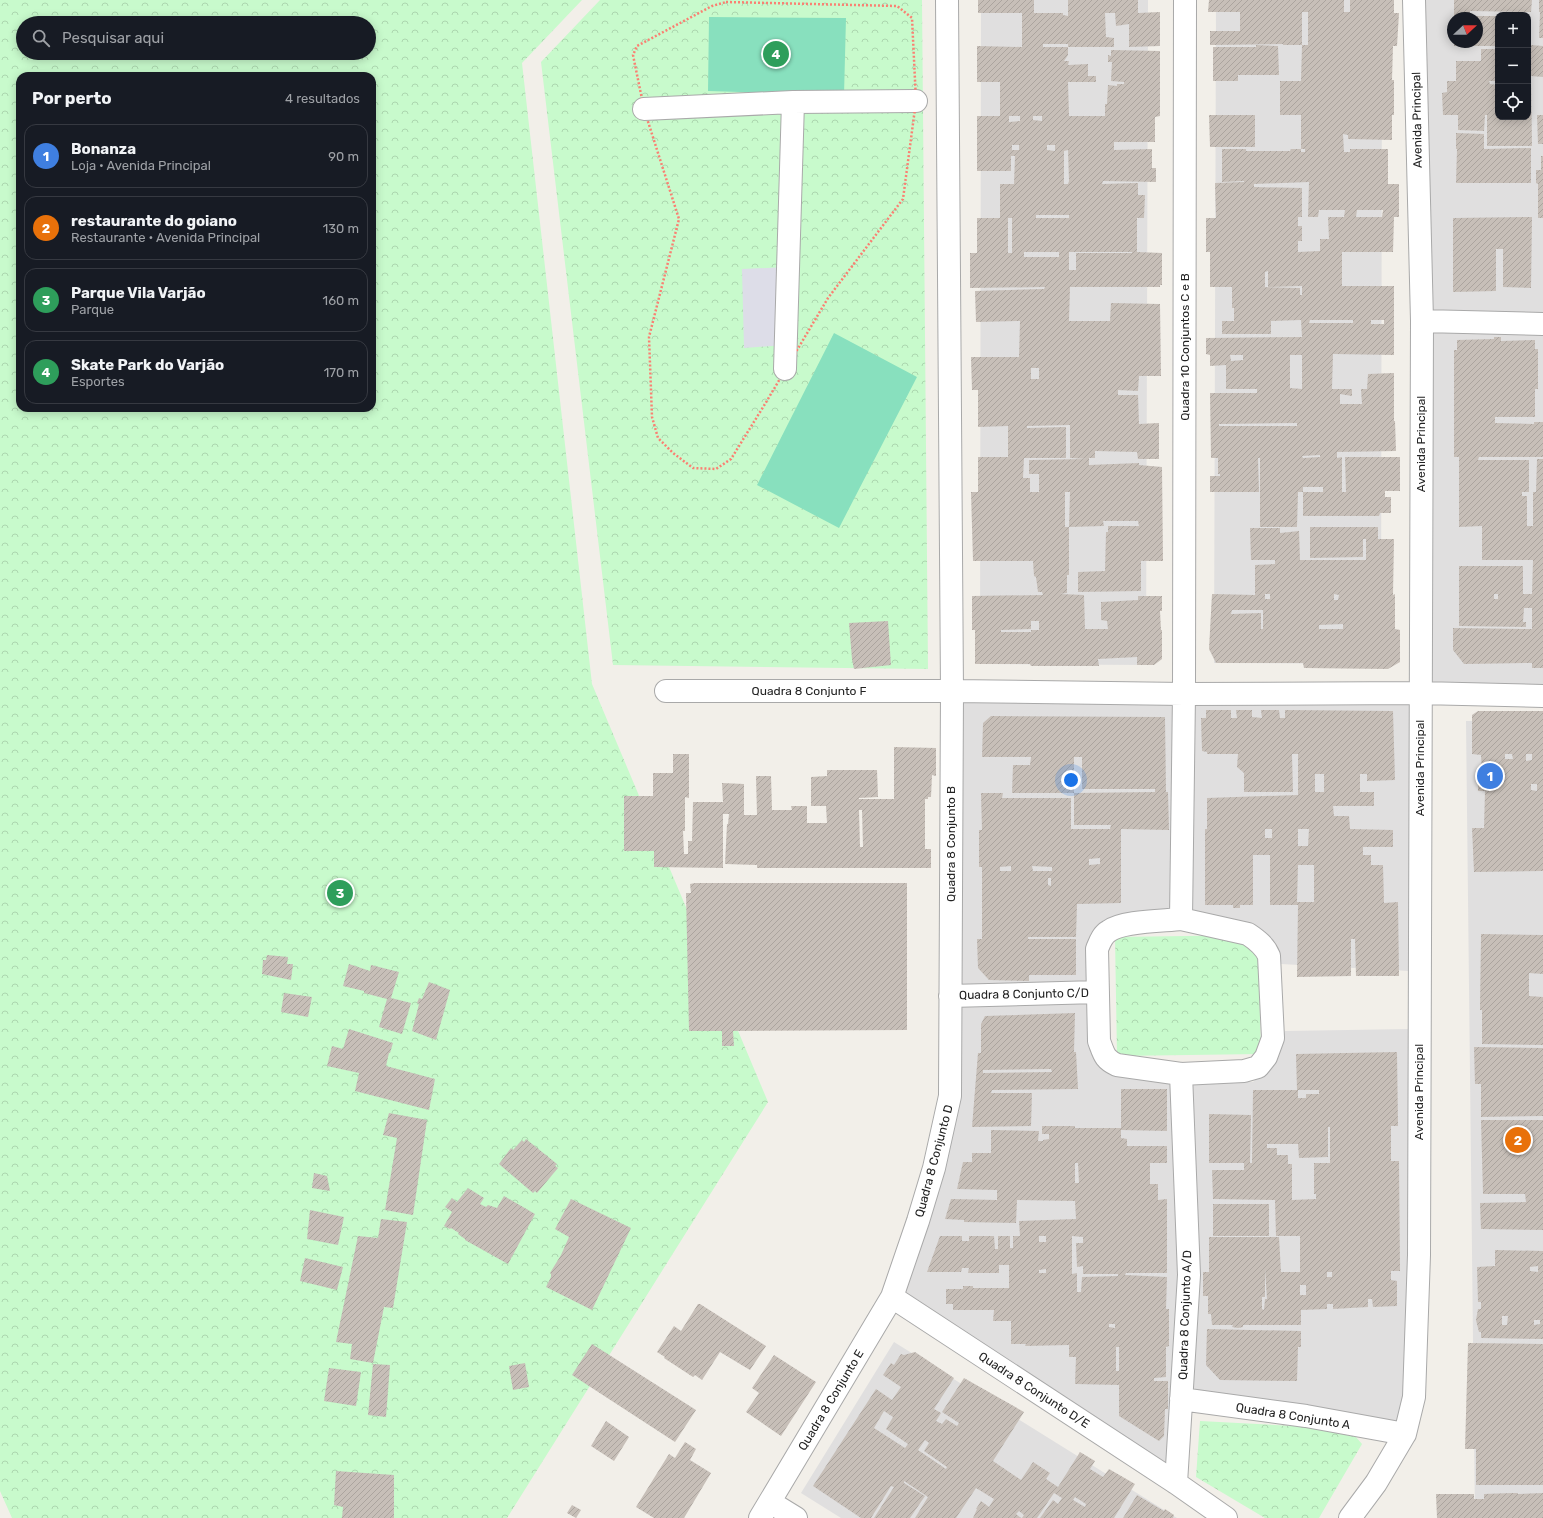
<!DOCTYPE html>
<html lang="pt">
<meta charset="utf-8">
<style>
:root{--surface:#171b24;--page:#20242c;--text:#f1f3f6;--muted:#9ea1a6;--line:#363941;--accent:#8c9099}
body{margin:0;font-family:Rubik,sans-serif;background:var(--page);color:var(--text)}
.controls{position:absolute;right:12px;top:12px;display:grid;overflow:hidden;border-radius:8px;box-shadow:0 2px 10px #0003}
.controls button{width:36px;height:36px;display:grid;place-items:center;padding:0;border:0;border-bottom:1px solid var(--line);background:var(--surface);color:var(--text);font:20px sans-serif}
.compass{position:absolute;left:1447px;top:12px;width:36px;height:36px;border-radius:50%;background:var(--surface);box-shadow:0 2px 10px #0003;rotate:68deg}
.you{position:absolute;left:1071px;top:780px;width:14px;height:14px;margin:-10px;border:3px solid #fff;border-radius:50%;background:#1a73e8;box-shadow:0 0 0 6px #1a73e833}
.badge{display:grid;place-items:center;width:26px;height:26px;border-radius:50%;background:var(--accent);color:#fff;font-size:13px;font-weight:700}
.pin{position:absolute;translate:-50% -50%;border:2px solid #fff;box-shadow:0 1px 4px #0006}
.list{margin:0;padding:0;list-style:none}
h2{display:flex;justify-content:space-between;align-items:center;height:52px;margin:0;padding:0 16px;font-size:17px}
h2 small{font-size:13px;font-weight:400;color:var(--muted)}
.list li{display:grid;grid-template-columns:26px 1fr auto;gap:12px;align-items:center;box-sizing:border-box;height:64px;margin:0 8px 8px;padding:0 8px;border:1px solid var(--line);border-radius:12px}
.list b{display:block;font-size:15px;white-space:nowrap}
.list p{margin:0;font-size:13px;white-space:nowrap;color:var(--muted)}
.list em{font-size:13px;font-style:normal;color:var(--muted)}
.icon{flex:none;width:22px;height:22px;fill:none;stroke:currentColor;stroke-width:2;stroke-linecap:round;stroke-linejoin:round}
.map{position:relative;flex:none;width:1543px;height:1518px;overflow:hidden}
.search{position:absolute;background:var(--surface);box-shadow:0 2px 10px #0003;left:16px;top:16px;width:360px;height:44px;display:flex;align-items:center;gap:10px;box-sizing:border-box;padding:0 14px;border-radius:22px;color:var(--muted);font-size:15px}
.panel{position:absolute;background:var(--surface);box-shadow:0 2px 10px #0003;left:16px;top:72px;width:360px;height:340px;border-radius:12px}
.map>svg:first-child{display:block}
.residential{fill:#e0dfdf;fill-rule:evenodd}
.park{fill:url(#park-crowns);fill-rule:evenodd}
.pitch{fill:#88e0be}
.plaza{fill:#dddde8}
.building{fill:url(#building-hatch);fill-rule:evenodd}
.lines{fill:none;stroke-linecap:round;stroke-linejoin:round}
.minor-casing{stroke:#a9a9a9;stroke-width:24}
.path{stroke:#fa8072;stroke-width:2.5;stroke-dasharray:2 2;stroke-linecap:butt}
.minor{stroke:#fff;stroke-width:22}
.labels{text-anchor:middle;stroke-width:3;stroke-linejoin:round;paint-order:stroke}
.street-label{font-size:12px;fill:#222;stroke:#fff}
</style>
<div class="map">
<svg width="1543" height="1518" viewBox="0 0 1543 1518">
<defs>
<pattern id="park-crowns" width="20" height="18" patternUnits="userSpaceOnUse"><rect width="20" height="18" fill="#c8facc"/><path d="M2 6a3 3 0 1 1 6 0M12 15a3 3 0 1 1 6 0" fill="none" stroke="#acd6af"/></pattern>
<pattern id="building-hatch" width="6" height="6" patternUnits="userSpaceOnUse"><rect width="6" height="6" fill="#c7bfb8"/><path d="M-1 1l2-2M0 6l6-6M5 7l2-2" fill="none" stroke="#aba49e"/></pattern>
</defs>
<rect width="100%" height="100%" fill="#f2efe9"/>
<path class="residential" d="M981 0H1148L1146 665 980 664Z
M1216 0H1382L1381 664 1214 663Z
M1423 0H1543V314L1432 311ZM1498 15H1528V117H1498ZM1453 18H1477V42H1453Z
M1430 331 1543 333V687L1429 684Z
M960 701 1176 703 1172 910 1118 915 1100 924 1089 943V984L959 988Z
M1194 702H1409V971L1281 964 1270 942 1248 923 1190 910Z
M1466 721H1543V1518H1475Z
M1089 1001 1091 1046 1170 1081 1179 1275 1168 1468 902 1294 938 1180 961 1098 960 1005Z
M1410 1029 1406 1392 1398 1425 1191 1392 1189 1083 1253 1082 1273 1063 1285 1031Z
M894 1342 1177 1518H841L801 1493Z"/>
<path class="park" d="M0 0H582L522 63 592 684 768 1102 507 1518H12L0 1491ZM23 23H369V53H23ZM20 76H372V408H20Z
M600 0H922L928 669 613 665 541 62Z
M1258 935 1261 1054 1117 1056 1115 937Z
M1200 1421 1349 1429 1362 1444 1319 1518H1265L1196 1477Z"/>
<path class="pitch" d="M709 17 846 18 844 95 708 91Z
M834 333 917 377 839 528 757 485Z"/>
<path class="plaza" d="M788 267 786 345 744 348 742 269Z"/>
<path class="building" d="M978 0H1034V13H1063V15L1068 16V0H1138V13L1160 12V46L1129 47V24L1116 26 1115 13H1105L1106 37 1114 38V47H1068V44H1043V47H1068V55L1064 61H1069L1068 65 1088 64V76H1096V82H1068L1069 116H1105V104H1107L1108 85 1117 86V84H1124V82L1111 81 1112 62H1108V55L1111 56V50L1160 51V116L1155 117V142H1114V150L1152 149V168H1156V182L1103 181 1102 184 1138 183V195H1145L1144 218H1137V252L1162 253V285H1160V287H1070L1069 321H1110L1111 303 1160 304 1161 376H1139L1138 391 1118 390V395H1138L1139 424 1159 423V459H1138L1137 452 1095 451V458H1089V465L1139 463V465L1162 467 1163 561H1141V591L1078 592V572L1105 571 1106 532H1108V526H1139L1138 521H1103L1104 526 1069 527 1070 492H1065V527H1069V575H1067V593L1060 594 1084 595 1085 629H1108L1107 621 1101 620V602L1138 600V596H1162V611H1160L1161 630H1162V659L1154 665H1137V657L1098 659 1099 666H1031L1030 664H975V630H972V596L1043 595 1042 592H1038L1036 577 1034 576 1033 561H973L971 492H978V457H1008V426L978 427V390H972L971 357H1019L1020 321 976 322 975 291 1044 289 1045 287 970 288V253H977V218H1000V184H1014L1015 156H1011V171H977V116H1000V82H977V46L1022 47V13H978ZM1009 116H1020V121L1009 122ZM1033 116H1042V121L1033 120ZM1012 145H1019V150H1012ZM1047 145H1055V151L1047 150ZM1068 150 1069 181 1068 184H1064V151ZM1036 215H1069V218H1036ZM1008 218H1012V253H1008ZM1024 252H1059V257H1024ZM1069 252H1132V253H1076V270H1069ZM1031 368H1039V379H1031ZM1070 425V458L1087 459 1029 460V474H1039V492H1030V478H1023L1024 458H1066V427L1027 428V426ZM1031 621H1039V630H1031V632H1001V630L1031 629Z
M1209 0H1344V12H1350V0H1394V13H1399L1397 46H1393L1392 80H1394V115H1392V140L1348 139V135L1343 134 1344 152H1350V149H1388V184H1399V217H1394L1393 252H1342V286H1394V355L1333 354 1332 389H1352V396L1340 394V404H1362L1361 389H1367L1368 374 1394 373V421H1395L1396 451 1337 452V458L1342 457V492H1346L1345 457H1400V491H1385V497H1391V513H1380L1379 516H1303V492H1323V487H1303V492H1298L1297 527H1260V458H1258L1259 492H1210V476H1220V474H1218V458H1211L1210 393H1257V389H1226V365L1210 366V355L1206 354V338L1302 337 1301 320 1271 321V334H1222V321H1234V308H1232V287H1210V252H1206V218H1216L1215 183 1244 182V181L1222 182V149H1246V151H1290L1291 149H1301V152H1305V149H1301V115H1280V81H1301L1302 45H1308V12H1302V45H1283V44L1210 45V31H1240V12H1208ZM1309 182 1308 217H1318L1319 210H1345L1344 217H1328L1329 239H1320V251L1298 252V241H1302V226H1298V217H1302V188L1254 187V184ZM1357 210H1383L1382 217H1356ZM1268 271V287L1302 286V295H1300V288L1258 287H1265V272ZM1310 320H1353V323H1309ZM1371 320H1384V324H1371ZM1230 355H1243V360L1231 361ZM1290 355H1302V389L1290 388ZM1297 423V426H1219V424ZM1320 455V457L1303 458 1302 456Z
M1454 0H1532L1531 12 1470 11V16H1498V46H1454V42H1477V18H1454Z
M1539 0H1543V38H1539L1540 12H1539Z
M1256 45 1278 46 1279 75H1238V81H1213V47H1256Z
M1531 45 1543 46V77L1531 76 1532 146H1487V115H1485L1484 131 1458 130V115H1443L1442 93 1447 92V81H1456V61H1481V49H1498V81H1489L1490 84 1498 85V117H1528V69H1531Z
M1209 115H1255V147H1210Z
M1537 115H1543V144H1538Z
M1456 133 1484 134V149L1531 148V183H1456L1457 149H1456Z
M1541 156H1543V218H1538V184L1536 183V170H1541Z
M1532 217 1531 288 1503 287V249H1496V291L1453 292V218Z
M1494 337H1501V341L1535 340V349H1538V389H1535V417H1495V423L1534 424V422H1543V457H1479L1478 460H1529V492H1522V496H1527V526H1533V492H1536L1537 459H1543V668H1532V663L1464 664 1453 650V628L1532 629V608H1524L1523 622H1526V627L1459 626V566H1523V594H1532L1533 560H1482V526L1459 527V457H1454V350H1457V340L1494 339ZM1494 594H1498V599H1494Z
M1310 527H1378V539H1394L1393 595 1395 594V629L1400 630V662L1388 669 1304 668 1303 663H1216L1209 649 1212 594 1255 595V565L1275 564V560H1251L1250 528H1280V533L1299 531 1300 560H1366V539H1363V557L1310 558ZM1265 594H1270V599H1265ZM1334 594 1339 595 1338 600H1334ZM1232 610H1263V629H1261V613L1231 614ZM1343 624V629H1319V625Z
M888 621 891 665 854 669 852 659 849 623Z
M1206 710H1231V718H1237L1236 710H1252V717L1262 718 1261 710H1279L1280 718H1285V710L1393 711 1395 780 1367 781V774H1360V792H1374V806H1333L1334 816H1349L1350 829 1393 830V847H1363V855H1371V865H1383L1384 903 1398 902 1399 976H1356L1355 939H1351V976L1297 977 1298 905H1270V855H1253V905H1240V908H1233V905H1205V829H1207V798L1298 795V754H1292L1293 792H1244V773L1237 767 1238 754H1207V752L1202 751 1201 718H1206ZM1315 774H1324V792H1315ZM1265 829H1272V838H1265ZM1298 829H1309L1308 846H1298ZM1298 865H1314V902H1297Z
M1478 711H1543V871L1474 872 1472 828H1484L1485 791H1478V773H1482L1481 755 1472 754V715ZM1505 754H1512L1513 759H1505ZM1526 754H1532V760L1526 761ZM1531 784H1537V791L1531 790Z
M991 716 1165 717 1166 792H1168L1169 830 1121 829V903L1077 904 1076 937H1028V939H1076V975H1029V981L989 980 978 968 977 939H982V867H979V830H982L981 793H1003L1002 798H1071V829H1110L1111 825H1074V793H1012L1013 765H1030L1031 757H982L983 723ZM1074 757H1082V789H1155V792L1074 793ZM1100 858V864L1089 865V859ZM1011 866V871H1000V867ZM1032 866 1052 867V871H1033ZM1048 878H1051V886L1048 885Z
M894 747 936 748V776L932 775 931 797H928V799H925V849H931V868H757V865L725 864 727 824H728L729 814H723V868L654 867V851H624V796H653V773H673V754H689V798L685 797V831H683L684 854H688V841H692L693 802H723L722 783 744 784V815H757L756 776H771L772 810H792L791 806H807V823H827L826 806H811V777L827 776V770H877L878 797 859 798V799H894ZM859 810H862L863 847H860Z
M695 883H907V1030L733 1031 734 1046H722V1031H689L686 893H691L690 884Z
M1481 934 1543 935V974L1529 973V996L1543 997V1045L1482 1044V1010H1480Z
M267 955 288 957 287 964H293L291 980 262 974 263 960H266Z
M349 964 370 971 371 965 399 972 391 998 411 1003 402 1034 379 1027 387 999 364 993V991L343 986Z
M429 982 450 990 436 1040 412 1031 419 1004 417 1003 419 998 422 999Z
M284 993 312 997 308 1017 281 1012Z
M1075 1013 1074 1052H1076L1078 1089 992 1090 991 1093H1032L1031 1126 972 1127 978 1053H981V1024L985 1016ZM1051 1069 1052 1072 983 1073V1070Z
M349 1029 393 1043 390 1053H389L386 1066 435 1079 429 1110 355 1091 359 1073 327 1066 332 1046 343 1049Z
M1474 1047 1543 1048V1116L1481 1117V1084H1475Z
M1397 1052 1398 1126H1391V1161H1399L1400 1271H1391V1280L1397 1281V1306L1373 1307 1372 1299H1368V1307L1333 1309V1304H1327V1309L1301 1310V1325H1243V1327L1238 1328 1232 1327 1233 1325H1212L1211 1314H1208V1296H1203V1272H1209V1237H1279L1281 1272H1300V1236H1276L1275 1200 1213 1199 1212 1170H1244V1163H1209V1114L1251 1115 1250 1163H1252L1253 1090H1297L1296 1054ZM1298 1090H1319V1094H1306V1098H1298ZM1328 1127H1330V1163H1314V1194H1316V1199L1292 1200V1164H1288V1155H1277V1148H1267V1144H1298L1299 1158 1328 1157ZM1265 1269 1267 1299H1265L1264 1310 1262 1309V1297H1265ZM1327 1272H1332V1277H1327ZM1300 1285H1306V1295H1300Z
M1121 1089H1167V1131L1121 1130V1138L1127 1139V1146H1167V1163H1150V1184H1158V1200L1167 1199V1273H1126L1125 1275 1167 1277 1166 1309H1169V1346L1166 1347V1377L1154 1378V1381H1168V1409H1165L1164 1436 1159 1441 1119 1416V1385L1075 1384 1076 1357H1069V1345L1025 1346 1026 1344H1011V1321H993L994 1310H953V1304H946V1289H963V1286H973V1288H1009V1265H999V1273H968L969 1268H962L961 1272H927L940 1236H962V1241H969V1236H994L995 1249H998V1236H1010V1248H1013V1236H1020L1019 1221 1076 1219 1075 1201 1017 1200 1016 1223 964 1222V1220L945 1219 951 1199 997 1200V1190L957 1189 963 1162H972V1153H991V1130L1039 1131 1038 1141H1043V1140L1049 1139V1134H1042V1126H1075V1128H1121ZM1075 1163H1078L1079 1183H1075ZM1039 1236H1046V1242H1039ZM1072 1236 1083 1237V1243H1076L1077 1267 1083 1266V1274H1118V1276L1082 1277 1081 1292H1077V1273L1072 1274ZM1046 1269V1273H1039V1270ZM1109 1324H1115V1328L1109 1327ZM1116 1347H1119V1371H1116Z
M389 1113 427 1120 413 1215 385 1210 397 1138 383 1135Z
M1481 1120H1543V1230L1481 1229 1480 1203 1526 1202 1525 1194H1483Z
M526 1139 557 1164 555 1166 558 1168 537 1193 535 1191 533 1193 499 1164 511 1148 513 1150 522 1140 524 1142Z
M314 1173 327 1176 330 1191 312 1188Z
M468 1188 484 1198 480 1204 486 1207 488 1205 497 1208 504 1196 535 1214 508 1264 465 1240V1239L458 1234 459 1233 451 1228 450 1229 444 1226 452 1212 445 1207 452 1198 457 1202Z
M571 1199 631 1228 592 1310 546 1287 551 1277V1274L550 1273 561 1255 569 1237 555 1229Z
M1213 1204H1269V1236H1213Z
M310 1210 344 1217 338 1245 307 1239Z
M381 1219 407 1222 393 1308 384 1307 373 1363 350 1359 352 1344 336 1342 358 1236 378 1238Z
M1495 1250 1543 1251V1339L1481 1338V1332H1479L1476 1320 1478 1309H1481V1302H1478L1477 1267 1495 1266ZM1538 1266V1272L1530 1271V1267ZM1502 1316H1508L1507 1325H1502ZM1534 1320H1540V1324L1534 1325Z
M305 1258 343 1267 337 1290 300 1281Z
M698 1304H700L766 1346 750 1370 720 1352 702 1380 695 1375 693 1377 664 1358 665 1357 657 1352 674 1326 681 1331Z
M1207 1329 1301 1331V1347H1298L1297 1381 1220 1380 1206 1365Z
M1468 1343 1543 1344V1485H1476V1449H1465Z
M592 1344 696 1410 675 1442 572 1375Z
M915 1352 954 1378 934 1409 941 1413 936 1421 942 1424 946 1419 957 1426 959 1423 942 1412 964 1378 1024 1412 993 1461 1021 1480 1033 1462 1050 1473 1046 1479 1058 1487 1080 1452 1095 1461 1090 1469 1103 1477 1109 1469 1135 1484 1114 1518H1040L1053 1500 1058 1504 1062 1498 1054 1493 1037 1518H1022L1024 1515 1019 1511 1016 1514 1021 1518H973L977 1509H976L981 1501 989 1507 994 1499 976 1488 956 1518H915L928 1497 904 1481V1483L925 1496 910 1518H874L894 1487 891 1486 871 1518H861L813 1486 876 1389 892 1400 901 1387 883 1375 891 1363 894 1365 901 1354 904 1355ZM884 1411 893 1417 886 1429 908 1444 905 1448 874 1428ZM925 1440 929 1443 924 1451 947 1467 946 1469 918 1450ZM1075 1497 1086 1504 1085 1507 1073 1500Z
M774 1355 816 1382 781 1436 746 1412 759 1393 752 1388Z
M525 1363 529 1387 513 1390 509 1366Z
M373 1364 390 1365 386 1417 368 1415Z
M329 1368 361 1372 356 1406 324 1401Z
M606 1421 629 1437 614 1461 591 1446Z
M685 1442 696 1449 690 1460 711 1473 684 1518H654L636 1507 669 1454 675 1458Z
M336 1471 394 1475V1518H342L343 1507 334 1505Z
M1512 1493H1518V1494L1543 1493V1518H1437L1436 1494H1474V1499H1484V1494Z
M1137 1495 1164 1511 1165 1509 1174 1515 1173 1518H1123Z
M572 1505 581 1510 576 1518 567 1513Z"/>
<g class="lines">
<g class="minor-casing">
<path id="minor" d="M644 109 793 102 916 101
M1422 321 1543 324
M785 369 793 102
M666 691H952L1184 694 1420 693 1543 696
M1181 919 1184 694 1185 0
M1181 919 1248 934C1257 940 1265 946 1269 956L1273 1038 1266 1057 1258 1067 1244 1071 1181 1074 1117 1065C1104 1059 1104 1054 1099 1041L1097 949C1100 942 1102 935 1109 931 1122 921 1163 921 1181 919Z
M950 996 1098 992
M892 1297 1176 1483 1226 1518
M1181 1399 1306 1416 1405 1434
M1176 1483 1189 1275 1181 1074
M770 1502 796 1518
M760 1518 892 1297 918 1221 934 1168 950 1096 952 691 947 0
M1350 1518 1376 1483 1405 1434 1414 1397 1419 1255 1422 321 1414 0"/>
</g>
<path class="path" d="M726 2 897 6 912 18 916 101 903 199 828 298 765 404 731 459 716 469 693 468 673 453 658 438 652 417 649 337 679 219 644 109 633 55 637 46 712 6Z"/>
<use href="#minor" class="minor"/>
</g>
<g class="labels">
<g class="street-label">
<text transform="translate(1417 120) rotate(-91)" y="4">Avenida Principal</text>
<text transform="translate(1185 347) rotate(-90)" y="4">Quadra 10 Conjuntos C e B</text>
<text transform="translate(1421 444) rotate(-90)" y="4">Avenida Principal</text>
<text x="809" y="695">Quadra 8 Conjunto F</text>
<text transform="translate(1420 768) rotate(-90)" y="4">Avenida Principal</text>
<text transform="translate(951 844) rotate(-90)" y="4">Quadra 8 Conjunto B</text>
<text transform="translate(1024 994) rotate(-1)" y="4">Quadra 8 Conjunto C/D</text>
<text transform="translate(1419 1092) rotate(-90)" y="4">Avenida Principal</text>
<text transform="translate(934 1161) rotate(-75)" y="4">Quadra 8 Conjunto D</text>
<text transform="translate(1185 1315) rotate(-88)" y="4">Quadra 8 Conjunto A/D</text>
<text transform="translate(1034 1390) rotate(33)" y="4">Quadra 8 Conjunto D/E</text>
<text transform="translate(831 1400) rotate(-59)" y="4">Quadra 8 Conjunto E</text>
<text transform="translate(1293 1416) rotate(9)" y="4">Quadra 8 Conjunto A</text>
</g>
</g>
</svg>
<div class="controls">
<button>+</button>
<button>−</button>
<button><svg class="icon" aria-label="locate" viewBox="0 0 24 24"><circle cx="12" cy="12" r="6"/><path d="M12 2v4M12 18v4M2 12h4M18 12h4"/></svg></button>
</div>
<svg class="compass" viewBox="-18 -18 36 36"><path d="M0-13l5 13h-10z" fill="#e53935"/><path d="M0 13l5-13h-10z" fill="#9ea1a6"/></svg>
<div class="you"></div>
<div class="pin badge" style="left:1490px;top:776px;background:#3f7fe0">1</div>
<div class="pin badge" style="left:1518px;top:1140px;background:#e8710a">2</div>
<div class="pin badge" style="left:340px;top:893px;background:#2e9e5b">3</div>
<div class="pin badge" style="left:776px;top:54px;background:#2e9e5b">4</div>
<div class="search"><svg class="icon" aria-label="search" viewBox="0 0 24 24"><circle cx="10" cy="10" r="6"/><path d="M15 15l6 6"/></svg>Pesquisar aqui</div>
<section class="panel">
<h2>Por perto<small>4 resultados</small></h2>
<ul class="list">
<li><span class="badge" style="background:#3f7fe0">1</span><div><b>Bonanza</b><p>Loja · Avenida Principal</p></div><em>90 m</em></li>
<li><span class="badge" style="background:#e8710a">2</span><div><b>restaurante do goiano</b><p>Restaurante · Avenida Principal</p></div><em>130 m</em></li>
<li><span class="badge" style="background:#2e9e5b">3</span><div><b>Parque Vila Varjão</b><p>Parque</p></div><em>160 m</em></li>
<li><span class="badge" style="background:#2e9e5b">4</span><div><b>Skate Park do Varjão</b><p>Esportes</p></div><em>170 m</em></li>
</ul>
</section>
</div>
